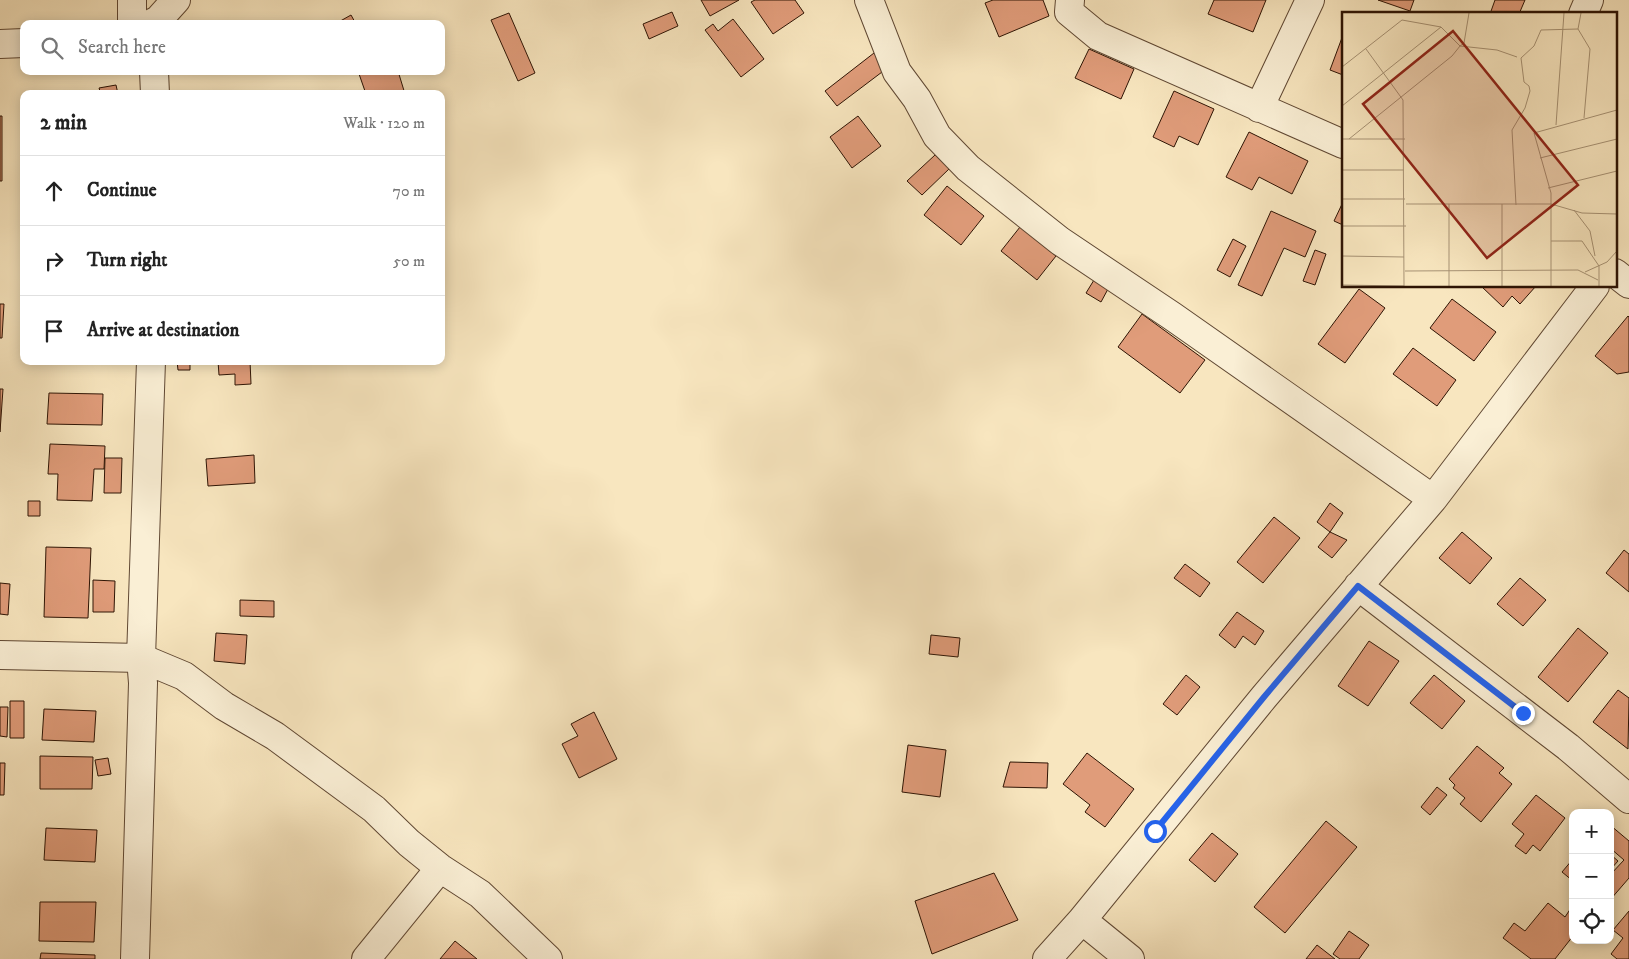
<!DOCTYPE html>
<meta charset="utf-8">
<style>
:root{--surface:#fff;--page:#f2f2f2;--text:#222;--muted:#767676;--line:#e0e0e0}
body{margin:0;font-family:"IM FELL DW Pica",serif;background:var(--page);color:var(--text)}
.controls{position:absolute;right:15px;bottom:15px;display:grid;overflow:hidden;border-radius:10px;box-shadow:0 2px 12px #0003}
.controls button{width:45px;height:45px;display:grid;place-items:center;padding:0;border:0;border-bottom:1px solid var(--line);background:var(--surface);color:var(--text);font:25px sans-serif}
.stop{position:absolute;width:15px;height:15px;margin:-11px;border:4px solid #2563eb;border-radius:50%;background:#fff}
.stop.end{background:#2563eb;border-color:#fff;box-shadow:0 1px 5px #0008}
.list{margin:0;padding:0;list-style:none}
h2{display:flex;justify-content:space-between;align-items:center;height:65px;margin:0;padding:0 20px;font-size:21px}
h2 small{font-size:16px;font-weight:400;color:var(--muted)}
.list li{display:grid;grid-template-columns:32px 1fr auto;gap:15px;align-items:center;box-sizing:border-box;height:70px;padding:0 20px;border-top:1px solid var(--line)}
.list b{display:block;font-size:19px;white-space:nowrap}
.list em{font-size:16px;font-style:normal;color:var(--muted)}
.icon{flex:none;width:28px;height:28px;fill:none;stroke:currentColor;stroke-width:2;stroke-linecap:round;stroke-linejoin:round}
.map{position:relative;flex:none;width:1629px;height:959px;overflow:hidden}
.search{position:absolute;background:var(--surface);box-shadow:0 2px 12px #0003;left:20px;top:20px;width:425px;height:55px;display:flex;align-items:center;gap:12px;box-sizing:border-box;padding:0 18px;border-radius:10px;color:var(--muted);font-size:19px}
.panel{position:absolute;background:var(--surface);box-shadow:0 2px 12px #0003;left:20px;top:90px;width:425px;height:275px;border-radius:10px}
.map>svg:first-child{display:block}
.building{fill:#e09c7a;stroke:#2e1404}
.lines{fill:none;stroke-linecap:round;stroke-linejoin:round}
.minor-casing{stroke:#604833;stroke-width:30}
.minor{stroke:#faefd5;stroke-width:28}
.route{stroke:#2563eb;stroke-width:6}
.inset-road{fill:none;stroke:#a79274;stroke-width:1}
.view{fill:#8f2418;fill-opacity:0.15;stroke:#8f2418;stroke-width:2.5}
.inset-edge{fill:none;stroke:#2e1404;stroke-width:2.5}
</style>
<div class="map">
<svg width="1629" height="959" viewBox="0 0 1629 959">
<rect width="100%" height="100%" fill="#f8e6bf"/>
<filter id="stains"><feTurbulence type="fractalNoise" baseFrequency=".004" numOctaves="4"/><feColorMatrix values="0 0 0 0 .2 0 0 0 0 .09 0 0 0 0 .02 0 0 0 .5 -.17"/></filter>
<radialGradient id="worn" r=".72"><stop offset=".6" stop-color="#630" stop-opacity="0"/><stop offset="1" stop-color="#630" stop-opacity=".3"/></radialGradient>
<path class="building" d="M701 0H739L710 16Z
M755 0H795L804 13 773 34 751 2Z
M993 0H1043L1049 16 999 37 985 3Z
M1214 0H1266L1253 32 1208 14Z
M1378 0H1414L1410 11Z
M1495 0H1525L1519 14H1490Z
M672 12 678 26 649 39 643 24Z
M509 13 535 73 518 81 491 20Z
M351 15 356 24H335Z
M733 19 764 59 741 77 705 30 713 24 718 31Z
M1343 35V75L1330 70Z
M1089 49 1134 69 1121 99 1075 78Z
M874 53 886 69 837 106 825 91Z
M358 71H398L405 94H366Z
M116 85 118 94H101L99 88Z
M1174 91 1214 109 1198 145 1179 136 1174 147 1153 137Z
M0 116H2V181H0Z
M858 116 881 146 852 168 830 137Z
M1249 132 1308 161 1292 194 1259 177 1252 190 1226 177Z
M935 155 949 169 922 195 907 181Z
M947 186 984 216 961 245 924 215Z
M1343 202V225L1334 221Z
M1271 211 1316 231 1305 257 1284 248 1262 296 1238 285Z
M1020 227 1056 256 1037 280 1001 251Z
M1233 239 1246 246 1230 277 1217 270Z
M1315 250 1326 254 1315 285 1303 281Z
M1094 280 1108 289 1101 302 1086 293Z
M1481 286H1536L1520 304 1512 296 1503 307Z
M1359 289 1385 308 1345 363 1318 344Z
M1452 299 1496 332 1474 361 1430 328Z
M0 304H4L2 338H0Z
M1142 314 1205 360 1180 393 1118 347Z
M1628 316 1629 317V372L1617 374 1595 356Z
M1413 348 1456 380 1437 406 1393 374Z
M177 361H190V370H178Z
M218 361H250L251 384 235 385V374L219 375Z
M0 389H3L0 432Z
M49 393 103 394 102 425 47 424Z
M50 444 105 446 104 469H94L92 501 57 500 58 474H48Z
M254 455 255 483 208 486 206 459Z
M105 458H122L121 493H104Z
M28 501H40V516H28Z
M1330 503 1343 513 1330 532 1317 522Z
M1274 517 1300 538 1263 583 1237 562Z
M1330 532 1347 540 1332 558 1318 547Z
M1462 532 1492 558 1470 584 1439 558Z
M46 547 91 548 88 618 44 617Z
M1624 550 1629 554V592L1606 573Z
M1185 564 1210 583 1200 597 1174 578Z
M1520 578 1546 600 1523 626 1497 604Z
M93 580 115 581 114 612H93Z
M0 583 10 584 8 615 0 614Z
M240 600 274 601V617L240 616Z
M1237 612 1264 631 1255 645 1243 636 1235 648 1219 635Z
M1578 628 1608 653 1568 702 1538 677Z
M216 633 247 635 245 664 214 661Z
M931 635 960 638 958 657 929 654Z
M1369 641 1399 661 1368 706 1338 686Z
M1186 675 1200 687 1177 715 1163 704Z
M1434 675 1465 701 1442 729 1410 703Z
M1618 690 1629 698 1628 749 1593 722Z
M10 701H24V738H10Z
M0 707H8L7 737 0 736Z
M44 709 96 711 94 742 42 740Z
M594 712 617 759 579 778 562 744 578 736 571 724Z
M908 745 946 750 940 797 902 792Z
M1477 746 1504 768 1499 773 1512 784 1481 822 1460 804 1465 798 1453 788 1455 785 1449 779Z
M1087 753 1134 789 1105 827 1085 812 1090 805 1063 784Z
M40 756 93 757 92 789H40Z
M108 758 111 774 98 776 95 760Z
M1010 762 1048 763 1047 788 1003 787Z
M0 763H5L4 795H0Z
M1437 787 1447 795 1430 815 1421 807Z
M1536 795 1565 818 1540 851 1533 845 1526 854 1515 846 1524 834 1512 824Z
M1326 821 1357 847 1285 933 1254 907Z
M1610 825 1629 841V878L1610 900V875L1624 860 1610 848Z
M46 828 97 830 95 862 44 860Z
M1212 833 1238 854 1215 882 1189 860Z
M1610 854 1618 861 1610 870Z
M1573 859V881L1562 872Z
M994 873 1018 920 932 954 915 901Z
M40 902H96L94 942 39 941Z
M1548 903 1565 917 1571 908 1573 909V936L1555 959H1531L1503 938 1514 923 1525 931Z
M1629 911V959H1617L1611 954 1623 938 1613 930Z
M1349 931 1369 945 1359 959H1340L1333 954Z
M455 941 477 959H440Z
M1317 945 1335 959H1306Z
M41 953 95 955V959H40Z"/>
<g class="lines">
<g class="minor-casing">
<path id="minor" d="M132 0V24
M869 0 897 72 917 99 937 136 968 168 1060 241 1172 316 1433 499
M1070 0 1069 12 1098 36 1343 144
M1583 14 1589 0
M150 24 158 20 176 0
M0 44 24 43
M154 71 155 94
M1259 108 1310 0
M1615 273 1629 284
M1358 586 1568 747 1629 799
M0 655 141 658 184 676 224 706 275 736 374 809 409 843 440 868 480 894 548 959
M1082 920 1130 959
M135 959 143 683 141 658 151 361
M366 959 440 868
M1047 959 1082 920 1264 697 1433 499 1595 286"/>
</g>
<use href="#minor" class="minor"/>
</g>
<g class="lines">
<path class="route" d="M1155 831 1264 697 1358 586 1523 713"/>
</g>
<g transform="translate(1342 12)">
<rect width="275" height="275" fill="#f8e6bf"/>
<path class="inset-road" d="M127 1 122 31 118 34 155 38 175 45M239 1 236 17 248 37 242 106M24 37 61 88 62 274M0 55 60 8 99 15 118 34 110 44 7 127M0 94 99 15M214 113 222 1M0 127H63M198 146 275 127M0 158H62M206 176 275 159M0 187H63M64 192H209L240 201 275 202M107 192V274M160 192V274M174 193 170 118 183 96 188 79 187 74 182 70 179 46 192 34 199 18 236 17M232 198 248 219 253 244M0 214H64M209 229H240L257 254V274M0 244 62 245M63 259 236 258 256 268M243 260 265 250 275 239M0 273 62 274M209 274V181L192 121 275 98"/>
<path class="view" d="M111 19 236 173 145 246 21 92Z"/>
<rect width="275" height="275" class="inset-edge"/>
</g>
<rect width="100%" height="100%" filter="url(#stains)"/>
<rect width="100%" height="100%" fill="url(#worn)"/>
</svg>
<div class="controls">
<button>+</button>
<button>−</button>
<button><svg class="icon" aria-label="locate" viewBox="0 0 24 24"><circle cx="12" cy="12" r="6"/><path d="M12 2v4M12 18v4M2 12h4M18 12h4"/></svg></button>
</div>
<div class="stop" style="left:1155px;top:831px"></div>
<div class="stop end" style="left:1523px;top:713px"></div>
<div class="search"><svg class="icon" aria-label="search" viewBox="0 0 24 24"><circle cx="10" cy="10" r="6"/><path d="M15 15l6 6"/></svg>Search here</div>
<section class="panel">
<h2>2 min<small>Walk · 120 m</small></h2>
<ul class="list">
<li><svg class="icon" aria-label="ahead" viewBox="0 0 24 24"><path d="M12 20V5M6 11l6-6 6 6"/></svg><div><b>Continue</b></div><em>70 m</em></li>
<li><svg class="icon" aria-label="right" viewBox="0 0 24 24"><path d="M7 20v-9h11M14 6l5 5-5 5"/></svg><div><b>Turn right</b></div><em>50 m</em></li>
<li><svg class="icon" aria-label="arrive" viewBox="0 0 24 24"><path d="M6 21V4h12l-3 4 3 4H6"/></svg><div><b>Arrive at destination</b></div></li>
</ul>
</section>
</div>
